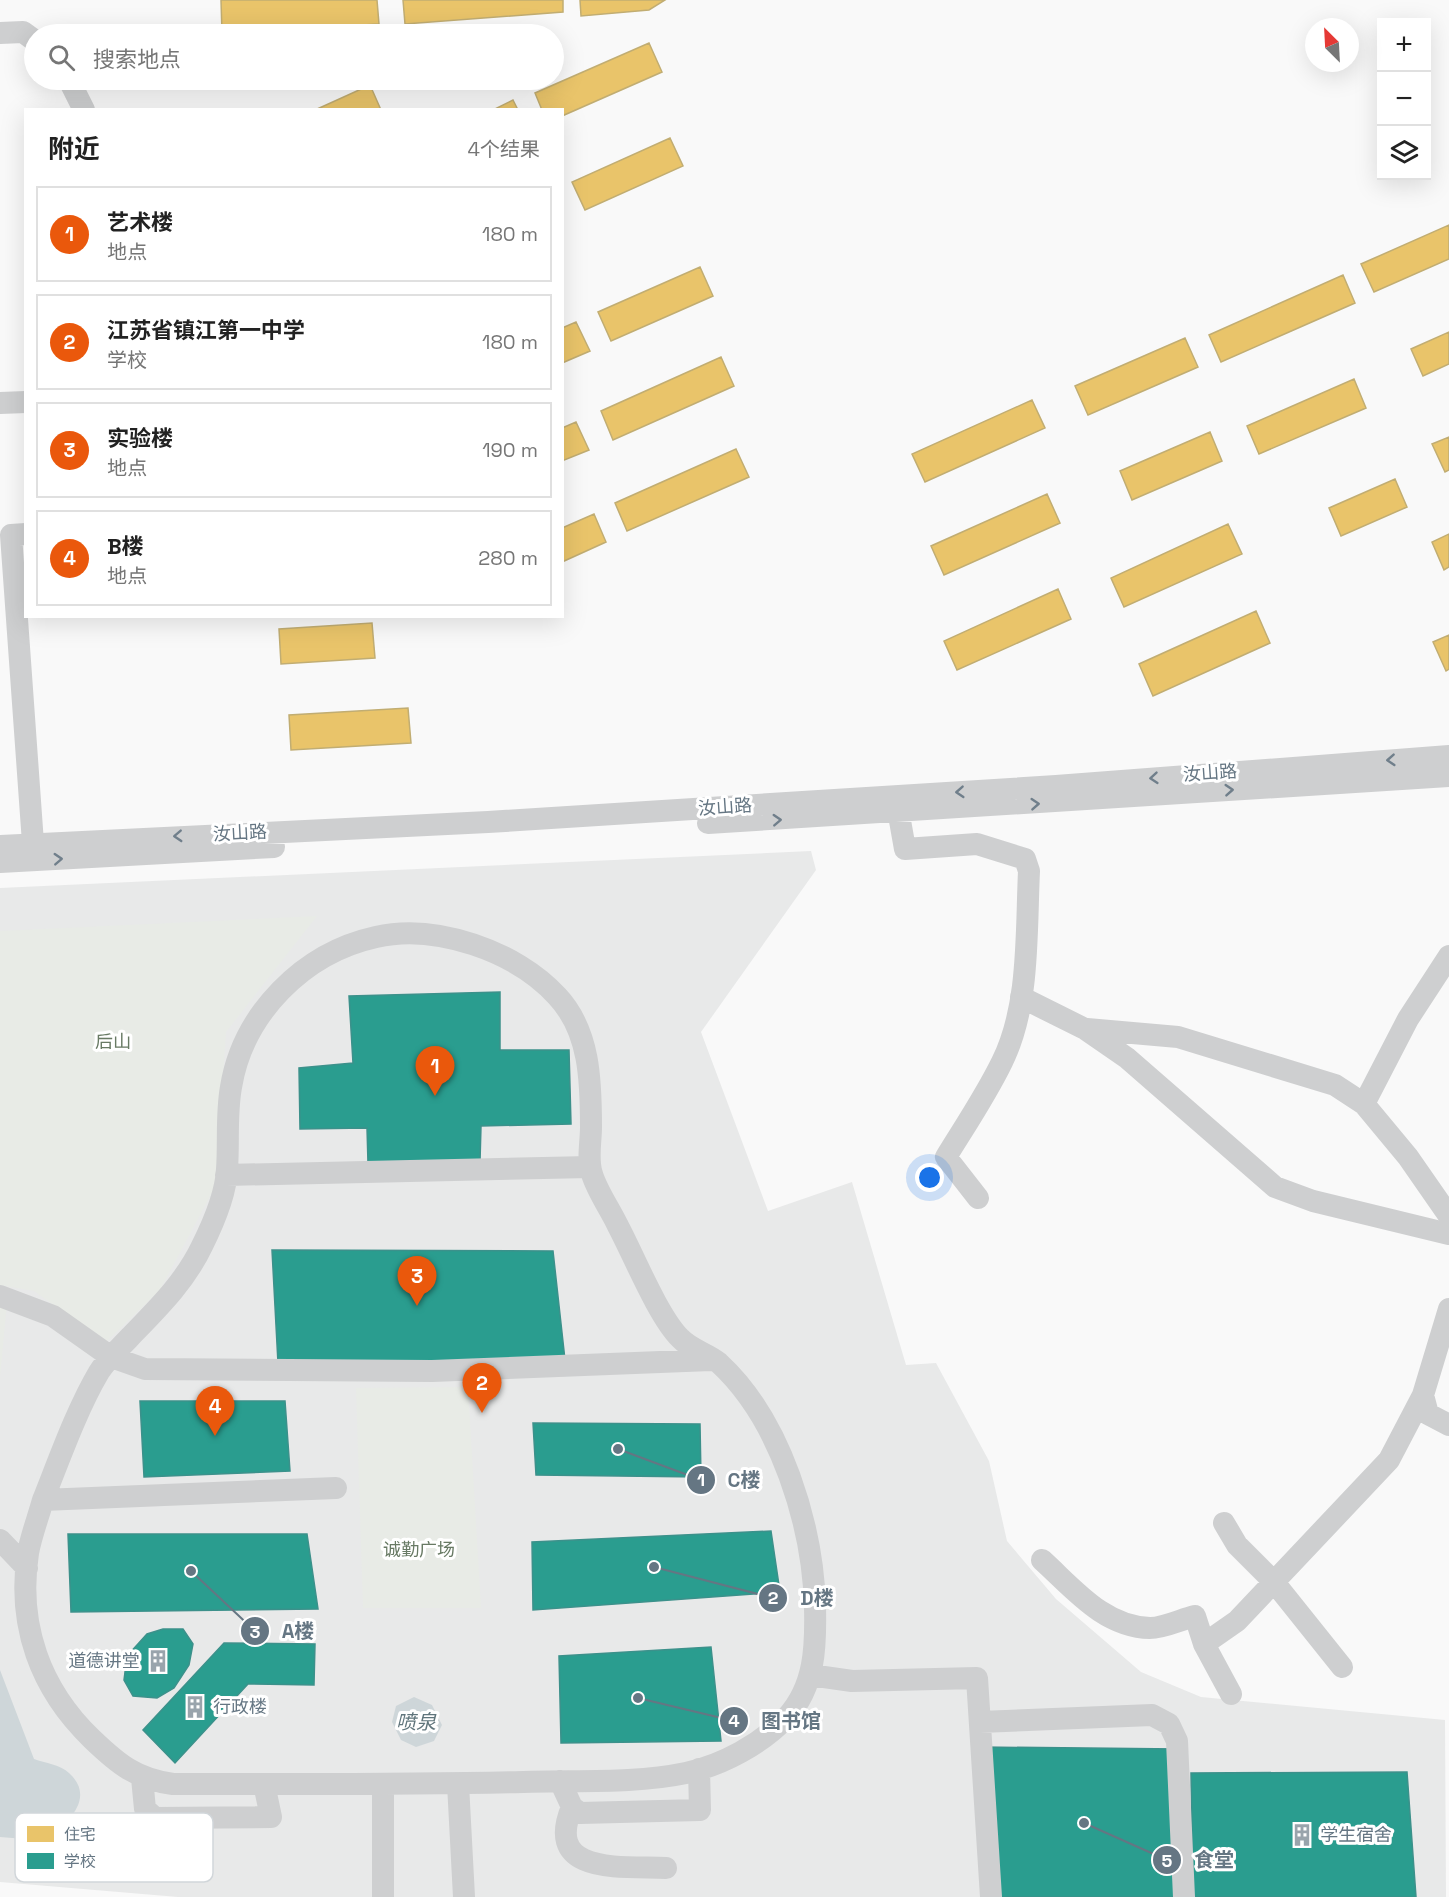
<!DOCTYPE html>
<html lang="zh">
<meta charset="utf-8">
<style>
:root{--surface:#fff;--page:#f2f2f2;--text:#222;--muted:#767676;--line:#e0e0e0;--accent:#ea580c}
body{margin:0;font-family:"Space Grotesk","Noto Sans SC",sans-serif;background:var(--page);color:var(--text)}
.controls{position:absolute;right:18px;top:18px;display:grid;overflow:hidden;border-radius:0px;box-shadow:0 6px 24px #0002}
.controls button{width:54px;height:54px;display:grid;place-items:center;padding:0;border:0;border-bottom:2px solid var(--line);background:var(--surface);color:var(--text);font:30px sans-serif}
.compass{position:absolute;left:1305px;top:18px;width:54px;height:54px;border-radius:50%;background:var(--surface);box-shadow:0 6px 24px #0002;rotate:336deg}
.you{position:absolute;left:930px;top:1178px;width:21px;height:21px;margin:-15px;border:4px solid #fff;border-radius:50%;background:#1a73e8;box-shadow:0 0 0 9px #1a73e833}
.badge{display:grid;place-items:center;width:39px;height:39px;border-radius:50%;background:var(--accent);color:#fff;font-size:20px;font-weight:700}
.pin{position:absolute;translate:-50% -50px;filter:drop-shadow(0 2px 3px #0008)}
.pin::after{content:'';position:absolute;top:32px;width:21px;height:18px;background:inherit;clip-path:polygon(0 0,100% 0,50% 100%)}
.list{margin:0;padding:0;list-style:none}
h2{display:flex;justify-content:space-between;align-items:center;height:78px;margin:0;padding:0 24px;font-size:26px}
h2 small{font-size:20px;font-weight:400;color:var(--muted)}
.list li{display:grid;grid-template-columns:39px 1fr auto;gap:18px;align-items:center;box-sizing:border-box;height:96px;margin:0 12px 12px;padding:0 12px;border:2px solid var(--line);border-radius:0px}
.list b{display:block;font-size:22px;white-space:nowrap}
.list p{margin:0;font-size:20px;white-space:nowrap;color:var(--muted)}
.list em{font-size:20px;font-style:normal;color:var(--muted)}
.icon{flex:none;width:33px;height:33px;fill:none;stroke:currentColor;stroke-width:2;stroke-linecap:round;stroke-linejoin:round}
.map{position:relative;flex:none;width:1449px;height:1897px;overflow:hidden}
.search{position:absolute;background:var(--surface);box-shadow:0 6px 24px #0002;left:24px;top:24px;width:540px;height:66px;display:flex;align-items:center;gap:15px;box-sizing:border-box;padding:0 21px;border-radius:33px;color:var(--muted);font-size:22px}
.panel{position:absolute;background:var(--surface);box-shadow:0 6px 24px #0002;left:24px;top:108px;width:540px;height:510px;border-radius:0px}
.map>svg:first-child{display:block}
.built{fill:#e8e9e9}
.green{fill:#e8ebe6}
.water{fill:#ced6d9}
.homes{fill:#e9c46a;stroke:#c1ad72;stroke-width:1.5}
.schools{fill:#2a9d8f;stroke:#3c918b;stroke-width:1.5}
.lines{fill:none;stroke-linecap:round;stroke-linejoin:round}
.minor{stroke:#cecfd0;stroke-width:22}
.oneway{stroke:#707f8b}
.labels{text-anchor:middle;stroke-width:6;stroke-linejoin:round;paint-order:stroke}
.street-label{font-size:18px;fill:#657683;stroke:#fff}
.park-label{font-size:18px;fill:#687a64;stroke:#fff}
.poi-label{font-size:18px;fill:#657683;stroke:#fff;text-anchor:start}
.water-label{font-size:20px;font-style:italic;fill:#60757c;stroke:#fff}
.key{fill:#fff;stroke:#d1d6da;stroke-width:1.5}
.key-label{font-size:16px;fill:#657683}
.leader{fill:none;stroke:#657683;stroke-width:2}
.callout-dot{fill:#657683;stroke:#fff;stroke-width:2}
.mark-label{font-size:18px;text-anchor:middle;font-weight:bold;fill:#fff}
.callout-label{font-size:20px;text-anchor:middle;font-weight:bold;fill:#657683;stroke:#fff;stroke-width:6;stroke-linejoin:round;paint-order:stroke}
</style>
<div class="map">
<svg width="1449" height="1897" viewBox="0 0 1449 1897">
<rect width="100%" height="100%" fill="#f9f9f9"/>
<path class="built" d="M811 851 816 870 701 1032 768 1211 852 1182 906 1365 936 1363 989 1461 1007 1541 1056 1599 1141 1672 1201 1697 1445 1720 1446 1897H178L0 1882V888Z"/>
<path class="green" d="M317 916 226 1032 216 1185 160 1290 106 1342 34 1291 0 1285V931Z
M0 1302 7 1303 0 1377Z
M468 1387 481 1608H363L356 1388Z"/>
<path class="water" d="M0 1670 34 1759C45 1763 61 1765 69 1773 96 1797 69 1826 42 1836 30 1841 14 1838 0 1837Z
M414 1697 432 1705 442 1725 434 1741 416 1747 401 1740 392 1722 396 1706Z"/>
<path class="homes" d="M221 0H377L379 24 222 33Z
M403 0H563V12L405 24Z
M580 0H665L649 10 581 16Z
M649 43 662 72 562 116V110H542L535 93Z
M370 85 381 110H315Z
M513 100 518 110H493Z
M670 138 683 166 585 210 572 182Z
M1449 225V259L1374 292 1361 264Z
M700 267 713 296 611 341 598 312Z
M1343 275 1355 303 1221 362 1209 335Z
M576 322 590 351 562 363V328Z
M1449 332V364L1423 376 1411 349Z
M1185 338 1198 367 1088 415 1075 386Z
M721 357 734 386 613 440 601 411Z
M1354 379 1366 408 1259 454 1247 426Z
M1032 400 1045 428 925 482 912 454Z
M576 422 589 450 562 461V428Z
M1210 432 1222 461 1132 500 1120 471Z
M1449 437V470L1445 472 1432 444Z
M736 449 749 477 627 531 615 503Z
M1395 479 1407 507 1341 536 1329 508Z
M1047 494 1060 523 944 575 931 546Z
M594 514 606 542 562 562V528Z
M1228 524 1242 554 1124 607 1111 578Z
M1449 534V567L1444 570 1432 542Z
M1058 589 1071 619 957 670 944 641Z
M1256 611 1270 643 1153 696 1139 664Z
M372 623 375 658 281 664 279 629Z
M1449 635V669L1446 671 1433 642Z
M408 708 411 743 291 750 289 715Z"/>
<path class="schools" d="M500 992V1050H569L571 1124 481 1126 480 1162 368 1163 367 1128 300 1129 299 1068 353 1063 349 996Z
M272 1250 553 1251 565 1360 278 1363Z
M140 1401H285L290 1471 144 1477Z
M533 1423 700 1424 701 1477 536 1475Z
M771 1531 780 1592 533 1610 532 1542Z
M68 1534H307L318 1609 71 1612Z
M163 1629H183L193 1644 189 1665 174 1688 157 1698 133 1696 124 1680 127 1656 147 1634Z
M224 1643 315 1644 314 1685 248 1684 175 1763 143 1730Z
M711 1647 721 1741 561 1743 559 1656Z
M981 1747 1178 1749 1184 1897H991Z
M1407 1772 1416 1897H1193L1191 1773Z"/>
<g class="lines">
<path class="minor" d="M0 33 23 32 34 40
M69 80 84 110
M0 403 26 402
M26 534 11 535 33 843
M896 798 905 849 977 844 1025 859 1029 871C1026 932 1030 1006 1002 1062 986 1095 965 1126 946 1157L978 1198
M708 823 1449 776
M0 846 488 822 1056 786 1449 756
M0 862 274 847
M1449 956 1408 1019 1364 1104 1408 1157 1449 1216
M1021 997 1085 1029 1127 1058 1275 1187 1313 1201 1449 1234
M1087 1029 1178 1037 1335 1085 1364 1104
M226 1175 590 1167
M0 1296 53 1316 111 1357 145 1369 432 1371 711 1360
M1449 1309 1423 1395 1428 1414 1449 1425
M43 1500C59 1460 77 1409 99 1372 107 1359 120 1348 130 1337 157 1309 185 1282 202 1246 213 1224 226 1194 227 1169 229 1142 226 1115 231 1087 243 1014 303 953 376 937 435 923 516 951 557 996 590 1031 591 1081 591 1127 591 1142 587 1160 592 1174 597 1191 610 1209 618 1226 634 1256 658 1316 680 1338 691 1350 707 1353 719 1363 781 1420 813 1526 815 1607 816 1647 815 1686 787 1717 761 1744 723 1765 686 1773 633 1784 577 1780 523 1782 406 1785 290 1784 173 1784 136 1779 118 1764 92 1739 40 1689 17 1625 28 1553 31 1536 38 1518 43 1500L336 1488
M1224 1523 1237 1545 1274 1582 1342 1667
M0 1540 27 1568
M1042 1560C1074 1589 1104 1627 1150 1628 1164 1628 1182 1619 1195 1616L1204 1644
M810 1675 852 1681 977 1678 991 1897
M1231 1694 1204 1644 1237 1621 1389 1460 1423 1395
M980 1722 1152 1715 1169 1724 1177 1741 1184 1897
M142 1778 145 1809 155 1818 271 1817 264 1784
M560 1781 572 1807 580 1813 700 1810 699 1769
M458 1784 464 1897
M572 1807C543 1876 623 1866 666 1868
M383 1897V1785"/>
</g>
<defs><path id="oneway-chevron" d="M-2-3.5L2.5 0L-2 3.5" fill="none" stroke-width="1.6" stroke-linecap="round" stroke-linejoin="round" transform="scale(1.5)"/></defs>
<g class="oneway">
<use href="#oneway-chevron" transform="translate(1391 760) rotate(176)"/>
<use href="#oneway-chevron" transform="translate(1154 778) rotate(175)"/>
<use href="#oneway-chevron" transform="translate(1229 790) rotate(-4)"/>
<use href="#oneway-chevron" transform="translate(960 792) rotate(176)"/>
<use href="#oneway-chevron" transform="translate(1035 804) rotate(-4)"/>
<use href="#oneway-chevron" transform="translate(777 820) rotate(-3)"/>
<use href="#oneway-chevron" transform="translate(178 836) rotate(177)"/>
<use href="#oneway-chevron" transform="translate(58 859) rotate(-3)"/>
</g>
<defs>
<g id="building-bare" transform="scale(1.8)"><path d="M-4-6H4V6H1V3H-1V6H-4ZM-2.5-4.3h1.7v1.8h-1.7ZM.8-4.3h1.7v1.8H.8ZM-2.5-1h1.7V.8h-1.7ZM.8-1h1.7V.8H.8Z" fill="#99a4ac" stroke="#fff" stroke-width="2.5" paint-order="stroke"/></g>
</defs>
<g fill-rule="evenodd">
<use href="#building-bare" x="158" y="1661"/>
<use href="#building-bare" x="195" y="1707"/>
<use href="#building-bare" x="1302" y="1835"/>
</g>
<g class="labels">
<g class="street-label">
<text transform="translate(1210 773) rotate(-4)" y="6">汝山路</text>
<text transform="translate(725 807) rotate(-4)" y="6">汝山路</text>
<text transform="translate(240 833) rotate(-3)" y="6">汝山路</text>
</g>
<g class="park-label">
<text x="113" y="1048">后山</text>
<text x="419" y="1556">诚勤广场</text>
</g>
<g class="poi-label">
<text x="140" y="1667" text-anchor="end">道德讲堂</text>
<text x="213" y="1713">行政楼</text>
<text x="1320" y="1841">学生宿舍</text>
</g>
<g class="water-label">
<text x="416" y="1729">喷泉</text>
</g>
</g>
<rect x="15" y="1813" width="198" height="69" rx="9" class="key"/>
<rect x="27" y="1826" width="27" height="16" fill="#e9c46a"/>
<rect x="27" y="1853" width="27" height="16" fill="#2a9d8f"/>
<g class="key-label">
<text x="64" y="1840">住宅</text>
<text x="64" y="1867">学校</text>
</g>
<path class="leader" d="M618 1449L701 1480M654 1567L773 1598M191 1571L255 1631M638 1698L734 1721M1084 1823L1167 1860"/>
<g class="callout-dot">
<circle cx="618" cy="1449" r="6"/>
<circle cx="654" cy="1567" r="6"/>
<circle cx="191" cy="1571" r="6"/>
<circle cx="638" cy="1698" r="6"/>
<circle cx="1084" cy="1823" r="6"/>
<circle cx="701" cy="1480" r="15"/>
<circle cx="773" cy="1598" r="15"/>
<circle cx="255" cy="1631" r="15"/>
<circle cx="734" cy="1721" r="15"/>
<circle cx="1167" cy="1860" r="15"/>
</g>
<g class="mark-label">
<text x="701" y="1486">1</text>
<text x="773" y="1604">2</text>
<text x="255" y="1638">3</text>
<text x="734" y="1727">4</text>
<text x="1167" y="1867">5</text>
</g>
<g class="callout-label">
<text x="744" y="1487">C楼</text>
<text x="817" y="1605">D楼</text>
<text x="298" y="1638">A楼</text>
<text x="791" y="1728">图书馆</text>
<text x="1214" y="1867">食堂</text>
</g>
</svg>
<div class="controls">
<button>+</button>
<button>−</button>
<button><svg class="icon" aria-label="layers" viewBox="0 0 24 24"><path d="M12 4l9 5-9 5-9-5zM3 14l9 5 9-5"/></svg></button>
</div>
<svg class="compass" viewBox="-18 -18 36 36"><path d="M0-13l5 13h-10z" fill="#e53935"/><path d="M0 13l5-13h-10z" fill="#767676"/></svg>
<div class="you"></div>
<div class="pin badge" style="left:435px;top:1096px">1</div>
<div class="pin badge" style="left:482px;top:1413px">2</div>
<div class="pin badge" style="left:417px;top:1306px">3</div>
<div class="pin badge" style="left:215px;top:1436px">4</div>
<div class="search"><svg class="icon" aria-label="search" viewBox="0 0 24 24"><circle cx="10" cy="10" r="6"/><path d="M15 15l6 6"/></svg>搜索地点</div>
<section class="panel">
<h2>附近<small>4个结果</small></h2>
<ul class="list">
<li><span class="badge">1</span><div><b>艺术楼</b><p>地点</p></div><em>180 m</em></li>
<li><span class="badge">2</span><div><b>江苏省镇江第一中学</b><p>学校</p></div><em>180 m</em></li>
<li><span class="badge">3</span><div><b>实验楼</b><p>地点</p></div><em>190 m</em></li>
<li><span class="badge">4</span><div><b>B楼</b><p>地点</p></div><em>280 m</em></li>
</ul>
</section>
</div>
